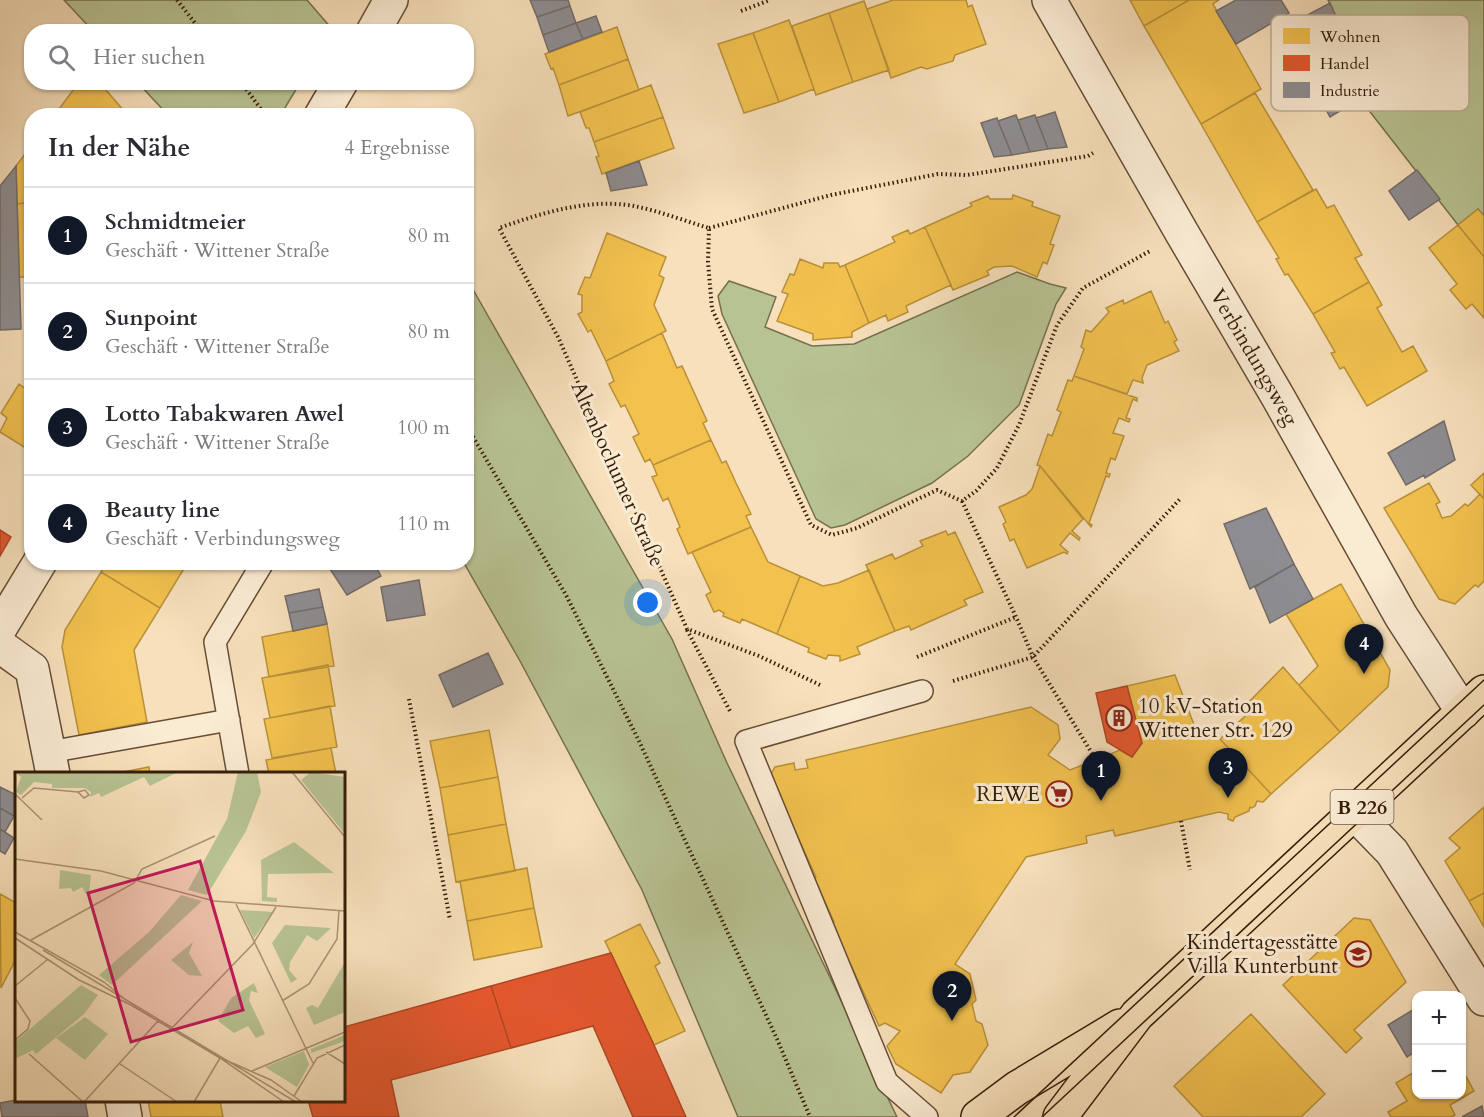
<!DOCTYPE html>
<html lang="de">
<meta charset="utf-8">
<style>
:root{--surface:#fff;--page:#f2f2f3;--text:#2b2b33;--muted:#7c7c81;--line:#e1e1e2;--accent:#111827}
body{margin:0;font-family:Cardo,serif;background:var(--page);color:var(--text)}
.controls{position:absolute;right:18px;bottom:18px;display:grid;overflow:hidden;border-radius:12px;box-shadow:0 2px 4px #0004}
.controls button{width:54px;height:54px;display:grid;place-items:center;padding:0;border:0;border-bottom:2px solid var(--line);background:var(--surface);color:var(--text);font:30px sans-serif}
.you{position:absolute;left:648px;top:603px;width:21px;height:21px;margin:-15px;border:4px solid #fff;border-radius:50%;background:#1a73e8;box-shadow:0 0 0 9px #1a73e833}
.badge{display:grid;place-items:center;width:39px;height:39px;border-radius:50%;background:var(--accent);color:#fff;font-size:20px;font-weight:700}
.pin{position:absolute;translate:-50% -50px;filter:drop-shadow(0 2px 3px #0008)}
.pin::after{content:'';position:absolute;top:32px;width:21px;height:18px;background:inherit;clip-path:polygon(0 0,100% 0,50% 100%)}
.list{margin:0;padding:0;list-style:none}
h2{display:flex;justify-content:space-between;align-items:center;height:78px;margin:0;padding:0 24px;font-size:26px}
h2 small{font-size:20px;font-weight:400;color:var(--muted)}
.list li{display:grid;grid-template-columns:39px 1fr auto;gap:18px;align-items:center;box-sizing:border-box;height:96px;padding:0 24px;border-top:2px solid var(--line)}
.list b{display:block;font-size:22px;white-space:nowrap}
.list p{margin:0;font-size:20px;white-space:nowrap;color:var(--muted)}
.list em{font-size:20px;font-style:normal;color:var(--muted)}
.icon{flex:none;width:33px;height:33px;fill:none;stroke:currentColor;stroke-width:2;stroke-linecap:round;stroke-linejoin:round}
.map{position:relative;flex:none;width:1484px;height:1117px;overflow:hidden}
.search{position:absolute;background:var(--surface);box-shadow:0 2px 4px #0004;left:24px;top:24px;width:450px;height:66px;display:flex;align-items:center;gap:15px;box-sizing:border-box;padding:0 21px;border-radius:24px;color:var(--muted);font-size:22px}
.panel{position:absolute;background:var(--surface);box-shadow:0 2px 4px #0004;left:24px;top:108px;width:450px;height:462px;border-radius:24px}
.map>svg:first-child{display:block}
.green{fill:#b8c393;stroke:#76704e;stroke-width:1.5}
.homes{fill:#f2c14e;stroke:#b99039;stroke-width:1.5}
.shops{fill:#e4572e;stroke:#b04623;stroke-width:1.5}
.industry{fill:#8d8d92;stroke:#736b69;stroke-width:1.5}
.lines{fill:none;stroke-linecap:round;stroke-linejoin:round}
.service-casing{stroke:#664e35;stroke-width:24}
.minor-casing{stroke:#664e35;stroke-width:36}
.primary-casing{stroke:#351d08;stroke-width:36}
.path{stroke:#351d08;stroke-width:4;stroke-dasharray:1.5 3;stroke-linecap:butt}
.service{stroke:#faebd3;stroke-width:21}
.minor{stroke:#faebd3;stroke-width:33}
.primary{stroke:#f7e0bb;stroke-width:33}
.tram{stroke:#351d08;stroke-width:1.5}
.labels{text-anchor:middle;stroke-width:6;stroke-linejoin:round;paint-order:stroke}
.shield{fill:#faebd3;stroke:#705b45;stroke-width:1.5}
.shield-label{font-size:20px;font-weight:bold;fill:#351d08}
.street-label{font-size:21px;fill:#351d08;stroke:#faebd3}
.poi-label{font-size:21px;fill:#351d08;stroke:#faebd3;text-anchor:end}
.inset-road{fill:none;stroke:#a99273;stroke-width:1.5}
.view{fill:#c2185b;fill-opacity:0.15;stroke:#c2185b;stroke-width:3}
.inset-edge{fill:none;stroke:#351d08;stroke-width:3}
.key{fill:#faebd3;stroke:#bfad96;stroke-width:1.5}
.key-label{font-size:16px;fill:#351d08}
</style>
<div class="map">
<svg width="1484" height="1117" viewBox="0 0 1484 1117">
<rect width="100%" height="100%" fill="#f7e0bb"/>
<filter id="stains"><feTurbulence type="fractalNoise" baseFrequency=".00333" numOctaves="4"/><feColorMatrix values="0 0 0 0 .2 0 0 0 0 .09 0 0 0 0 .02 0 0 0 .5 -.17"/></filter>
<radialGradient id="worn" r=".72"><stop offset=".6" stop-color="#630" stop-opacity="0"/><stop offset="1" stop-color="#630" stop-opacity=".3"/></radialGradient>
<path class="green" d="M64 0H307L332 29 331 32 93 31Z
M1328 0H1484V216L1478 209 1458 225 1343 77 1330 51 1347 40Z
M138 83H300L280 116 168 115Z
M1017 272 1050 284 1066 288 1056 304 1019 405 968 456 932 483 845 525 831 528 816 519 722 314 718 296 729 281 776 297 765 327 812 346 854 344Z
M467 279 672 639 727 763 897 1117H738L642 890 520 661 464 563 466 562Z"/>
<path class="homes" d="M893 0H966L968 7 972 5 986 44 955 55 953 61 927 69 921 67 891 78 867 9Z
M1130 0H1189L1144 26Z
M1189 0H1219L1213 4 1261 89 1201 124 1144 26Z
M864 1 889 70 853 82 829 13Z
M829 13 853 82 816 95 792 26Z
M789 20 814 89 779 102 753 33Z
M617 27 628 59 559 85 553 68 551 69 545 54Z
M753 33 779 102 744 113 718 44Z
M628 59 639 90 568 116 559 85Z
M79 82H99L125 112 122 116H54Z
M651 85 663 117 594 142 589 128H586L580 112Z
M1255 93 1313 190 1257 222 1201 124Z
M663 117 674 148 602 174 596 157 599 156 594 142Z
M32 145V202L17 204 16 166Z
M1316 189 1327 208 1334 205 1362 255 1355 258 1369 282 1313 314 1288 274 1285 275 1276 259 1279 258 1257 222Z
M1013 195 1033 202 1032 206 1060 216 1050 244 1054 245 1047 264 1043 262 1037 277 1012 266 994 267 987 271 989 275 953 290 925 227 972 206 970 203 988 196 990 199H1012Z
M32 202V277H19L17 204Z
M1478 209 1484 216V257L1458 225Z
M1458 225 1484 257V318L1472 304 1466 309 1450 290 1457 284 1429 248Z
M925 227 951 285 906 306 908 312 888 321 886 315 869 323 845 265 895 242 892 237 908 230 910 234Z
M607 233 666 257 659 275 664 278 654 305 666 331 606 361 591 330 588 332 578 314 582 312V295L578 294 585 277 590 278Z
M800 259 823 268 824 263H838L840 267 845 265 869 323 852 332V337L813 340V334L777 321 788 294 782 292 790 274 794 275Z
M1369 282 1382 305 1377 308 1402 352 1413 346 1427 371 1367 406 1344 367 1340 369 1331 353 1335 352 1313 314Z
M1151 291 1165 323 1168 321 1177 340 1174 342 1179 351 1147 365 1142 378 1143 383 1133 380 1127 394 1074 376 1084 349 1081 347 1086 330 1091 332 1109 312 1106 308 1123 300 1124 304Z
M662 333 677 368 682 366 707 421 703 423 711 440 653 465 650 459 645 462 633 437 639 434 625 405 621 407 609 384 614 381 606 361Z
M1074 376 1137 398V401L1133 399 1126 418 1130 419 1129 422 1119 418 1113 433 1124 436 1115 460 1111 458 1106 473 1110 474 1109 477 1106 476 1089 523 1092 525 1091 527 1040 466 1037 465 1048 434 1052 436 1061 412 1057 410 1068 380 1072 381Z
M32 380V452L0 432 7 418 1 413 19 384 26 389Z
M711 440 722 463 726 461 736 483 751 514 746 516 751 527 688 554 677 529 680 527 668 498 663 501 652 477 657 475 653 465Z
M1040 466 1083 519 1072 531 1080 538 1079 540 1070 533 1060 545 1068 552 1067 554 1064 552 1027 568 1014 539 1010 541 1003 524 1006 522 999 507 1026 495 1032 489Z
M1484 473V499L1471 485Z
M1429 483 1440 502 1436 504 1442 518 1451 516 1465 504 1468 506 1480 494 1484 499V581L1478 587 1475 585 1455 604 1439 599 1384 508Z
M751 527 768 562 800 576 777 634 742 619 740 623 723 616 724 613 719 610 714 612 706 595 711 592 692 552Z
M946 531 948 535 955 532 983 592 964 600 967 605 922 625 911 630 909 626 895 631 866 565 892 554 895 559 923 546 920 541Z
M107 562H188L160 608 101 572Z
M869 570 895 631 857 647 860 654 840 661V656L828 655 826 659 808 652 809 648 777 634 800 576 823 586 838 583Z
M101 572 160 608 134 650 147 722 79 735 62 647 65 630Z
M1341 584 1390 670 1388 687 1340 732 1299 685 1318 666 1286 614Z
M327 624 334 666 269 677 262 637Z
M328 665 335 706 270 718 262 678Z
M1283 667 1340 732 1271 794 1220 739 1253 709 1247 704Z
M1175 675 1198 735 1215 731 1220 739 1271 794 1263 802 1257 801 1255 806 1252 808 1250 807 1249 811 1235 817 1233 821 1228 819V814L1219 812 1115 836 1113 830 1086 836 1087 843 1026 857 955 964 970 974 976 1000 972 1004 976 1021 982 1024 988 1045 970 1072 953 1075 941 1093 896 1064 887 1046 900 1031 885 1023 879 1026 832 924 834 922 816 882 814 883 813 878 816 877 770 776 775 767 794 763 795 770 808 768 806 760 1031 707 1058 725 1060 739 1048 755 1070 770 1120 750 1132 757 1142 743 1127 686Z
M330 706 337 747 272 758 264 719Z
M489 730 498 777 440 788 430 741Z
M331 748 336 774H269L266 760Z
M149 767 150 774H113Z
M498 777 506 824 448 835 440 788Z
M1484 807V893L1469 901 1445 861 1460 848 1449 838Z
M506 824 515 871 456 882 448 835Z
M527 868 534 908 467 921 460 881Z
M1484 893V927L1469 901Z
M0 894 16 903V959L1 988Z
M534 908 542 947 474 960 467 921Z
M1354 918 1370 920 1406 982 1354 1030 1362 1038 1346 1053 1283 985Z
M640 924 660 963 655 966 685 1031 654 1045 605 941Z
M1251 1014 1325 1094 1301 1117H1203L1174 1086Z
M1462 1069 1474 1091 1450 1105 1455 1115 1451 1117H1391L1388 1112 1407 1101 1396 1083 1416 1071V1094H1462Z
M148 1100H220L223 1117H151Z"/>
<path class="shops" d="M0 530 11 537 0 556Z
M1127 686 1142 743 1132 757 1107 742 1096 693Z
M611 953 654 1045 686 1117H633L593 1026 511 1048 491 986Z
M491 986 511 1048 391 1080 399 1117H313L308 1100H344V1027Z"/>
<path class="industry" d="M530 0H568L570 6 537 17Z
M1236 0H1281L1289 13 1236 44 1216 11Z
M1330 3 1347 41 1317 58 1298 20Z
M570 6 576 23 543 35 537 17Z
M596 16 602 32 583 39 576 23Z
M576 23 583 39 549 52 543 35Z
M1330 51 1343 77 1360 99 1330 117 1302 67Z
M1055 112 1067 147 1048 149 1036 118Z
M1016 115 1030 152 1012 155 998 121Z
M1035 115 1048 149 1030 152 1018 120Z
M997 118 998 121 1012 155 994 157 981 123Z
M639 161 647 185 611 191 606 173Z
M16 166 21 329 0 330V186Z
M1417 170 1440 199 1409 220 1389 191Z
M1444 421 1455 460 1425 478 1424 475 1406 485 1388 453Z
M1266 508 1294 564 1250 589 1224 524Z
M334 562H373L381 576 347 595 328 566Z
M1294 564 1313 599 1270 623 1255 587Z
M419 580 425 615 387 621 381 587Z
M319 589 323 607 289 613 285 596Z
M323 607 327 624 293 631 289 613Z
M488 653 503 684 453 707 439 675Z
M0 787 16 795V812L14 816 0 808Z
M0 808 14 816 5 832 0 829Z
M0 829 14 838 5 854 0 851Z
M1416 1008V1051L1407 1057 1388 1025Z
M16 1100H85L88 1117H2L0 1103Z
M1482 1106 1484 1117H1462Z"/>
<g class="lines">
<g class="service-casing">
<path id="service" d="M922 691 746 741 887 1082 927 1117
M49 752 229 720
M238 774 215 642 262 564"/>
</g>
<g class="minor-casing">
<g id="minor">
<path id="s1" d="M1049 0 1182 233 1278 397 1401 616 1463 712"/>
<path d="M373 32 391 0"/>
<path d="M321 116 341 82"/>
<path d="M0 628 40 562"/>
<path d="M0 646 32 669 53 774"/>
<path d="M1355 814 1392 852 1484 999"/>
<path d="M122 1100 125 1117"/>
</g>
</g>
<g class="primary-casing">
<path id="primary" d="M978 1117 1017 1088 1120 1026
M1060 1117 1137 1015 1484 692"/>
</g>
<path class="path" d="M177 0 202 32
M741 11 770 0
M241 82 266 116
M709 228 831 195 938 174 967 175 1088 156 1093 153
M466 425 566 595 639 741 777 1039 810 1117
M962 501 1016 617 1033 657 1096 760
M687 630 731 713
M917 657 1016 617
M953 681 1033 657 1180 499
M820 685 759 656 687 629 558 337 499 228C542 213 588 198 634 206 659 211 685 221 709 228L708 262 712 309 811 525 832 535 857 528 937 490 962 501 976 491 997 468 1019 425 1057 325 1083 288 1150 251
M409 699 450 920
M1181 821 1190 870"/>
<use href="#service" class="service"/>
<use href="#minor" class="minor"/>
<use href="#primary" class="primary"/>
<path class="tram" d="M1014 1117 1484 680
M1042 1117 1484 705"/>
</g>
<defs>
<g id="building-ring" transform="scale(1.35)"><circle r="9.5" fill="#faebd3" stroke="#8f2418" stroke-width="1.5"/><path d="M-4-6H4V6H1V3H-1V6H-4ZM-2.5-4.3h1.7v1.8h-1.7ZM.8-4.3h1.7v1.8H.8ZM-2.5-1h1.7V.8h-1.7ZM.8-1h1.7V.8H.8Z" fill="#8f2418"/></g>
<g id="supermarket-ring" transform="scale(1.35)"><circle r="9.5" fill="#faebd3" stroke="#8f2418" stroke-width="1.5"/><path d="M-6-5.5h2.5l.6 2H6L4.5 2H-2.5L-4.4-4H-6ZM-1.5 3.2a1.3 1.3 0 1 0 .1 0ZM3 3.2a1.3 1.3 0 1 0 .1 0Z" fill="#8f2418"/></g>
<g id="school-ring" transform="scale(1.35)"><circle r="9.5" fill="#faebd3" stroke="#8f2418" stroke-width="1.5"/><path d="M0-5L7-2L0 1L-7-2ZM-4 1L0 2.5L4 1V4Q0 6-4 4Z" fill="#8f2418"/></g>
</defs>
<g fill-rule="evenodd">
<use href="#building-ring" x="1119" y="718"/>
<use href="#supermarket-ring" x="1059" y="794"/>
<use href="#school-ring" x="1358" y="954"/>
</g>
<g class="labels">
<rect class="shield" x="1330.5" y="790" width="63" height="34" rx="4.5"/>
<g class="shield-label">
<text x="1362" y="814">B 226</text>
</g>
<g class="street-label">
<text dy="7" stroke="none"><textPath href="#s1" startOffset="412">Verbindungsweg</textPath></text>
<text transform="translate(618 474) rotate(66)" y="7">Altenbochumer Straße</text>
</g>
<g class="poi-label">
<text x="1138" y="713" text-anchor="start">10 kV-Station<tspan x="1138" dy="24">Wittener Str. 129</tspan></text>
<text x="1040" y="801">REWE</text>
<text x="1338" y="949">Kindertagesstätte<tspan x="1338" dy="24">Villa Kunterbunt</tspan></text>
</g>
</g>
<g transform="translate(15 772)">
<rect width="330" height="330" fill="#f7e0bb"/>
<path d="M0 0H163L135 14 129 5 86 25 84 21 75 25 76 20 70 16H37V12L19 10 6 23 1 20 6 5ZM223 0H242L246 20 231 59 192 123 173 118 212 47ZM296 0 330 5V62L286 8ZM279 70 319 101 253 102 252 125 262 126V130L247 129 246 88ZM45 98 76 103 74 121 71 122 67 115 58 120 56 116 44 117ZM166 123 187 129 97 213 84 203 134 160ZM225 138 258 140 239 166ZM270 153 316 156 302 169 292 163 275 190 274 198 282 207 276 211 257 171ZM178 170 174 181 187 204 174 203 156 188ZM330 190V240L299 253 291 236 297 233 303 236ZM239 211 243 221 236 219 234 228 250 262 241 266 233 254 219 261 203 249 216 226ZM66 213 83 223 69 242 21 282 18 278 0 287V270ZM70 245 93 262 70 288 41 266ZM330 263V269L296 281V277ZM289 279 294 293 282 315 250 295Z" fill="#b8c393"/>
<path class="inset-road" d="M277 0 330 65M0 22 27 48M7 26 19 16 63 20 69 26 74 23 70 18 63 20M0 87 86 99 199 129 330 139M221 132 298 291M0 160 89 210 112 229M0 166 64 208 116 233 205 286 269 330M16 168 119 111 127 97 200 64M28 178 281 330M0 214 32 188M0 226 15 249 13 257 0 268M267 229 294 212 322 167 324 138M156 257 238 172 261 135M311 280 330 292M14 282 68 330M208 287 256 308 287 330M105 292 162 330M237 299 330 260M279 324 302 286 330 273M69 330 143 249M179 330 205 286"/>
<path class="view" d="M185 89 228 238 116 270 73 121Z"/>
<rect width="330" height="330" class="inset-edge"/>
</g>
<rect x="1271" y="15" width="198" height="96" rx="9" class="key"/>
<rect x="1283" y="28" width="27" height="16" fill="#f2c14e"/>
<rect x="1283" y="55" width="27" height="16" fill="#e4572e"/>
<rect x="1283" y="82" width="27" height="16" fill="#8d8d92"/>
<g class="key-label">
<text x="1320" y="42">Wohnen</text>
<text x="1320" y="69">Handel</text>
<text x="1320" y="96">Industrie</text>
</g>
<rect width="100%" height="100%" filter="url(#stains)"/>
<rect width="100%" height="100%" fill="url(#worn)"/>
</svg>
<div class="controls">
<button>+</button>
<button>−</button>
</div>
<div class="you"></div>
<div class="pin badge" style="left:1101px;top:801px">1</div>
<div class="pin badge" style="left:952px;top:1021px">2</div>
<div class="pin badge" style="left:1228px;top:798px">3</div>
<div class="pin badge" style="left:1364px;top:674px">4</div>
<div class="search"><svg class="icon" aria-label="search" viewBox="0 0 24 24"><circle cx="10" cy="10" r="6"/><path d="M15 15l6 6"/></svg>Hier suchen</div>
<section class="panel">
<h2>In der Nähe<small>4 Ergebnisse</small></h2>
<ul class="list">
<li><span class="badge">1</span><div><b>Schmidtmeier</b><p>Geschäft · Wittener Straße</p></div><em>80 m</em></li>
<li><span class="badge">2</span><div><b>Sunpoint</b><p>Geschäft · Wittener Straße</p></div><em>80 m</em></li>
<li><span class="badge">3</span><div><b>Lotto Tabakwaren Awel</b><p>Geschäft · Wittener Straße</p></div><em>100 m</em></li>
<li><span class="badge">4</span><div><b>Beauty line</b><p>Geschäft · Verbindungsweg</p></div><em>110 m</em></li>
</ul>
</section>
</div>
